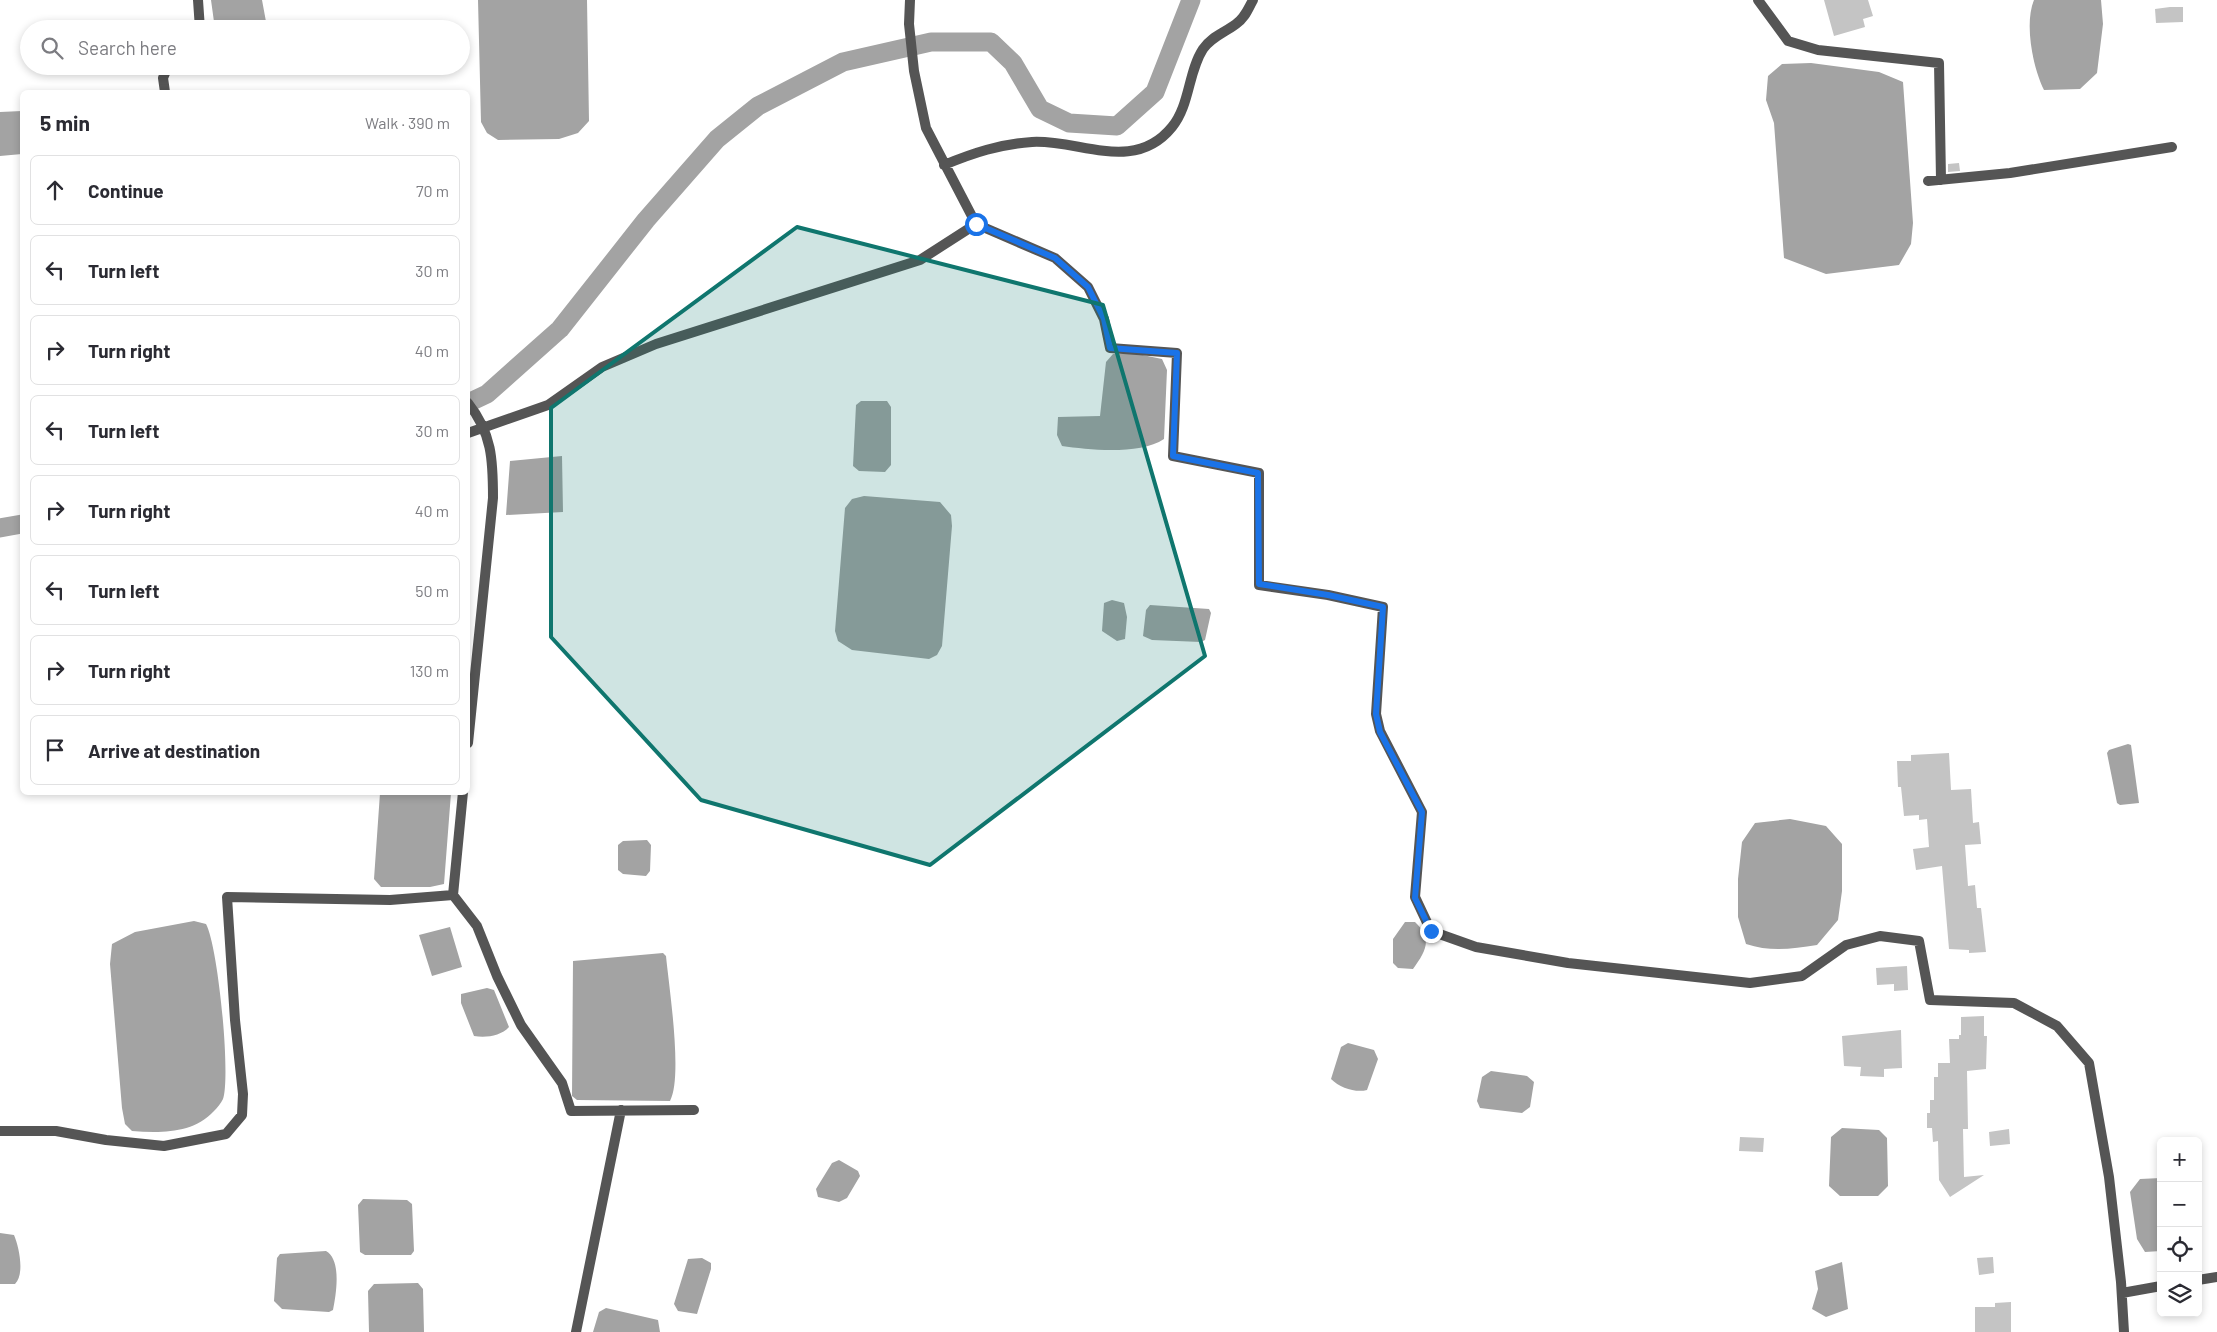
<!DOCTYPE html>
<meta charset="utf-8">
<style>
:root{--surface:#fff;--page:#f2f2f3;--text:#2b2b33;--muted:#7c7c81;--line:#e1e1e2}
body{margin:0;font-family:Barlow,sans-serif;background:var(--page);color:var(--text)}
.controls{position:absolute;right:15px;bottom:15px;display:grid;overflow:hidden;border-radius:8px;box-shadow:0 2px 8px #0003}
.controls button{width:45px;height:45px;display:grid;place-items:center;padding:0;border:0;border-bottom:1px solid var(--line);background:var(--surface);color:var(--text);font:25px sans-serif}
.stop{position:absolute;width:15px;height:15px;margin:-11px;border:4px solid #1a73e8;border-radius:50%;background:#fff}
.stop.end{background:#1a73e8;border-color:#fff;box-shadow:0 1px 5px #0008}
.list{margin:0;padding:0;list-style:none}
h2{display:flex;justify-content:space-between;align-items:center;height:65px;margin:0;padding:0 20px;font-size:21px}
h2 small{font-size:16px;font-weight:400;color:var(--muted)}
.list li{display:grid;grid-template-columns:32px 1fr auto;gap:15px;align-items:center;box-sizing:border-box;height:70px;margin:0 10px 10px;padding:0 10px;border:1px solid var(--line);border-radius:8px}
.list b{display:block;font-size:19px;white-space:nowrap}
.list em{font-size:16px;font-style:normal;color:var(--muted)}
.icon{flex:none;width:28px;height:28px;fill:none;stroke:currentColor;stroke-width:2;stroke-linecap:round;stroke-linejoin:round}
.map{position:relative;flex:none;width:2217px;height:1332px;overflow:hidden}
.search{position:absolute;background:var(--surface);box-shadow:0 2px 8px #0003;left:20px;top:20px;width:450px;height:55px;display:flex;align-items:center;gap:12px;box-sizing:border-box;padding:0 18px;border-radius:28px;color:var(--muted);font-size:19px}
.panel{position:absolute;background:var(--surface);box-shadow:0 2px 8px #0003;left:20px;top:90px;width:450px;height:705px;border-radius:8px}
.map>svg:first-child{display:block}
.water{fill:#a3a3a3}
.lines{fill:none;stroke-linecap:round;stroke-linejoin:round}
.canal{stroke:#a3a3a3;stroke-width:19}
.building{fill:#c4c4c4}
.street{stroke:#555;stroke-width:10}
.route{stroke:#1a73e8;stroke-width:6}
.marked{fill:#0f766e;fill-opacity:0.2;stroke:#0f766e;stroke-width:4;stroke-linejoin:round}
</style>
<div class="map">
<svg width="2217" height="1332" viewBox="0 0 2217 1332">
<rect width="100%" height="100%" fill="#fff"/>
<path class="water" d="M211 0H262L267 27 266 29H215Z
M478 0H587L589 121 578 133 559 139 498 140 487 133 481 122Z
M2034 0H2101L2103 24 2097 73 2080 89 2044 90C2033 68 2024 24 2034 0Z
M1811 63 1879 72 1903 82 1913 223 1911 244 1899 265 1826 274 1784 258 1774 123 1766 100 1768 76 1782 64Z
M22 111V154L0 156V112Z
M1133 353 1162 359 1167 370 1164 439C1140 455 1090 450 1062 446L1057 435 1058 417 1100 416 1106 362 1113 354Z
M861 401H887L891 407V465L885 472 859 471 853 466 856 405Z
M562 456 563 512 506 515 510 461Z
M864 496 940 502 951 515 952 526 942 646 937 655 929 659 852 650 838 641 835 631 845 508 852 499Z
M1112 600 1124 603 1127 617 1125 639 1117 641 1102 631 1104 603Z
M1150 605 1209 609 1211 613 1205 640 1201 642 1152 640 1143 636 1146 610Z
M2128 744 2131 745 2139 803 2120 805 2117 803 2107 753 2109 750Z
M380 793H451L444 884 430 887H381L374 879Z
M1790 819 1826 826 1842 844V891L1838 920 1817 945C1792 949 1770 952 1746 944L1738 917V879L1742 842 1755 823Z
M647 840 651 845 650 871 646 876 623 874 618 870V845L623 841Z
M194 921 206 924C218 946 231 1075 223 1099 221 1103 217 1108 214 1111 193 1134 160 1133 132 1131L125 1124 122 1108 110 964 112 944 135 932Z
M1405 922H1415C1433 939 1426 951 1413 969L1398 968 1393 963V939Z
M450 927 462 967 432 976 419 935Z
M663 953 666 956C669 987 683 1077 670 1101L577 1100 572 1096 573 961Z
M487 988 494 990 509 1027C501 1036 486 1038 474 1036L461 1003V994Z
M1348 1043 1374 1050 1378 1059 1367 1090C1356 1093 1340 1088 1331 1079L1341 1047Z
M1491 1071 1527 1076 1534 1082 1530 1107 1522 1113 1480 1108 1477 1101 1482 1077Z
M1842 1128 1879 1130 1887 1138 1888 1186 1878 1196H1840L1829 1186 1831 1137Z
M839 1160 858 1171 860 1176 847 1198 839 1202 818 1197 816 1189 832 1163Z
M2161 1178V1251L2145 1252 2137 1239 2130 1192 2140 1179Z
M363 1199 407 1200 412 1204 414 1251 411 1255H365L360 1252 358 1205Z
M0 1233 14 1235C19 1247 25 1274 15 1284H0Z
M326 1251C342 1260 336 1295 333 1310L329 1312 282 1309 274 1301 277 1258 280 1254Z
M702 1258 711 1263V1269L697 1314 678 1311 674 1304 688 1259Z
M1842 1262 1848 1309 1826 1317 1812 1309 1818 1289 1815 1271Z
M418 1283 423 1289 424 1332H369L368 1291 374 1284Z
M606 1308 658 1320 660 1332H593L599 1312Z"/>
<g class="lines">
<path class="canal" d="M468 403 487 394 560 329 646 220 717 139 758 106 843 62 931 42H991L1013 63 1040 109 1069 123 1117 126 1155 92 1191 0
M0 528 22 524"/>
</g>
<path class="building" d="M1824 0H1868L1873 16 1863 19 1865 27 1834 36Z
M2170 7H2183V22L2156 23 2155 9Z
M1959 163 1960 171 1948 172V164Z
M1949 753 1951 790 1971 789 1973 823 1979 822 1981 844 1965 845 1968 886 1975 885 1977 908H1981L1986 952 1969 953V950L1949 949 1942 866 1916 870 1913 849 1929 847 1927 819 1919 820V815L1904 816 1901 787H1898L1897 761H1911V755Z
M1907 966 1908 990 1894 991V984L1877 985 1876 968Z
M1984 1016V1036H1987L1986 1069 1967 1071 1968 1129H1963L1964 1177 1984 1175 1950 1197 1939 1180 1938 1141 1933 1142 1932 1128H1927V1113H1930V1100H1934V1077H1938V1063H1950L1949 1039H1959V1035H1961V1017Z
M1901 1030 1902 1068 1884 1069V1077L1860 1076 1861 1067 1844 1066 1842 1036Z
M2009 1129 2010 1144 1990 1146 1989 1132Z
M1740 1137 1764 1138 1763 1152 1739 1151Z
M1993 1257 1994 1273 1979 1275 1977 1258Z
M2011 1302V1332H1975V1307H1995V1303Z"/>
<g class="lines">
<path class="street" d="M198 0 200 29
M910 0 909 24 914 71 926 128 976 224 1055 258 1088 287 1104 319 1110 348 1177 353 1173 456 1259 473V585L1328 595 1383 607 1376 714 1380 731 1422 812 1415 897 1431 931 1476 947 1568 963 1750 983 1802 976 1846 945 1880 936 1919 941 1930 1000 2014 1003 2057 1026 2089 1063 2109 1177 2121 1282 2124 1332
M1758 0 1788 41 1818 50 1939 63 1941 180
M165 92 163 78 168 66
M944 165C973 153 1000 144 1032 142 1079 139 1134 174 1172 127 1190 105 1188 72 1203 49 1211 37 1224 33 1236 24 1245 18 1248 9 1253 0
M1928 181 2010 173 2172 147
M468 403C492 433 493 460 493 498L468 743
M468 433 548 405 602 367 656 344 920 260 976 224
M453 895 477 926 497 976 521 1025 562 1083 571 1111 694 1110
M0 1131H56L106 1140 164 1146 226 1134 242 1115 243 1094 235 1020 227 897 390 900 453 895 463 792
M2198 1280 2217 1277
M2122 1293 2161 1286
M576 1332 621 1110"/>
</g>
<g class="lines">
<path class="route" d="M976 224 1055 258 1088 287 1104 319 1110 348 1177 353 1173 456 1258 473 1259 584 1328 595 1383 607 1376 714 1380 732 1422 812 1415 898 1431 931"/>
</g>
<path class="marked" d="M797 227 1103 305 1205 656 930 865 701 800 551 637V408Z"/>
</svg>
<div class="controls">
<button>+</button>
<button>−</button>
<button><svg class="icon" aria-label="locate" viewBox="0 0 24 24"><circle cx="12" cy="12" r="6"/><path d="M12 2v4M12 18v4M2 12h4M18 12h4"/></svg></button>
<button><svg class="icon" aria-label="layers" viewBox="0 0 24 24"><path d="M12 4l9 5-9 5-9-5zM3 14l9 5 9-5"/></svg></button>
</div>
<div class="stop" style="left:976px;top:224px"></div>
<div class="stop end" style="left:1431px;top:931px"></div>
<div class="search"><svg class="icon" aria-label="search" viewBox="0 0 24 24"><circle cx="10" cy="10" r="6"/><path d="M15 15l6 6"/></svg>Search here</div>
<section class="panel">
<h2>5 min<small>Walk · 390 m</small></h2>
<ul class="list">
<li><svg class="icon" aria-label="ahead" viewBox="0 0 24 24"><path d="M12 20V5M6 11l6-6 6 6"/></svg><div><b>Continue</b></div><em>70 m</em></li>
<li><svg class="icon" aria-label="left" viewBox="0 0 24 24"><path d="M17 20v-9H6M10 6l-5 5 5 5"/></svg><div><b>Turn left</b></div><em>30 m</em></li>
<li><svg class="icon" aria-label="right" viewBox="0 0 24 24"><path d="M7 20v-9h11M14 6l5 5-5 5"/></svg><div><b>Turn right</b></div><em>40 m</em></li>
<li><svg class="icon" aria-label="left" viewBox="0 0 24 24"><path d="M17 20v-9H6M10 6l-5 5 5 5"/></svg><div><b>Turn left</b></div><em>30 m</em></li>
<li><svg class="icon" aria-label="right" viewBox="0 0 24 24"><path d="M7 20v-9h11M14 6l5 5-5 5"/></svg><div><b>Turn right</b></div><em>40 m</em></li>
<li><svg class="icon" aria-label="left" viewBox="0 0 24 24"><path d="M17 20v-9H6M10 6l-5 5 5 5"/></svg><div><b>Turn left</b></div><em>50 m</em></li>
<li><svg class="icon" aria-label="right" viewBox="0 0 24 24"><path d="M7 20v-9h11M14 6l5 5-5 5"/></svg><div><b>Turn right</b></div><em>130 m</em></li>
<li><svg class="icon" aria-label="arrive" viewBox="0 0 24 24"><path d="M6 21V4h12l-3 4 3 4H6"/></svg><div><b>Arrive at destination</b></div></li>
</ul>
</section>
</div>
